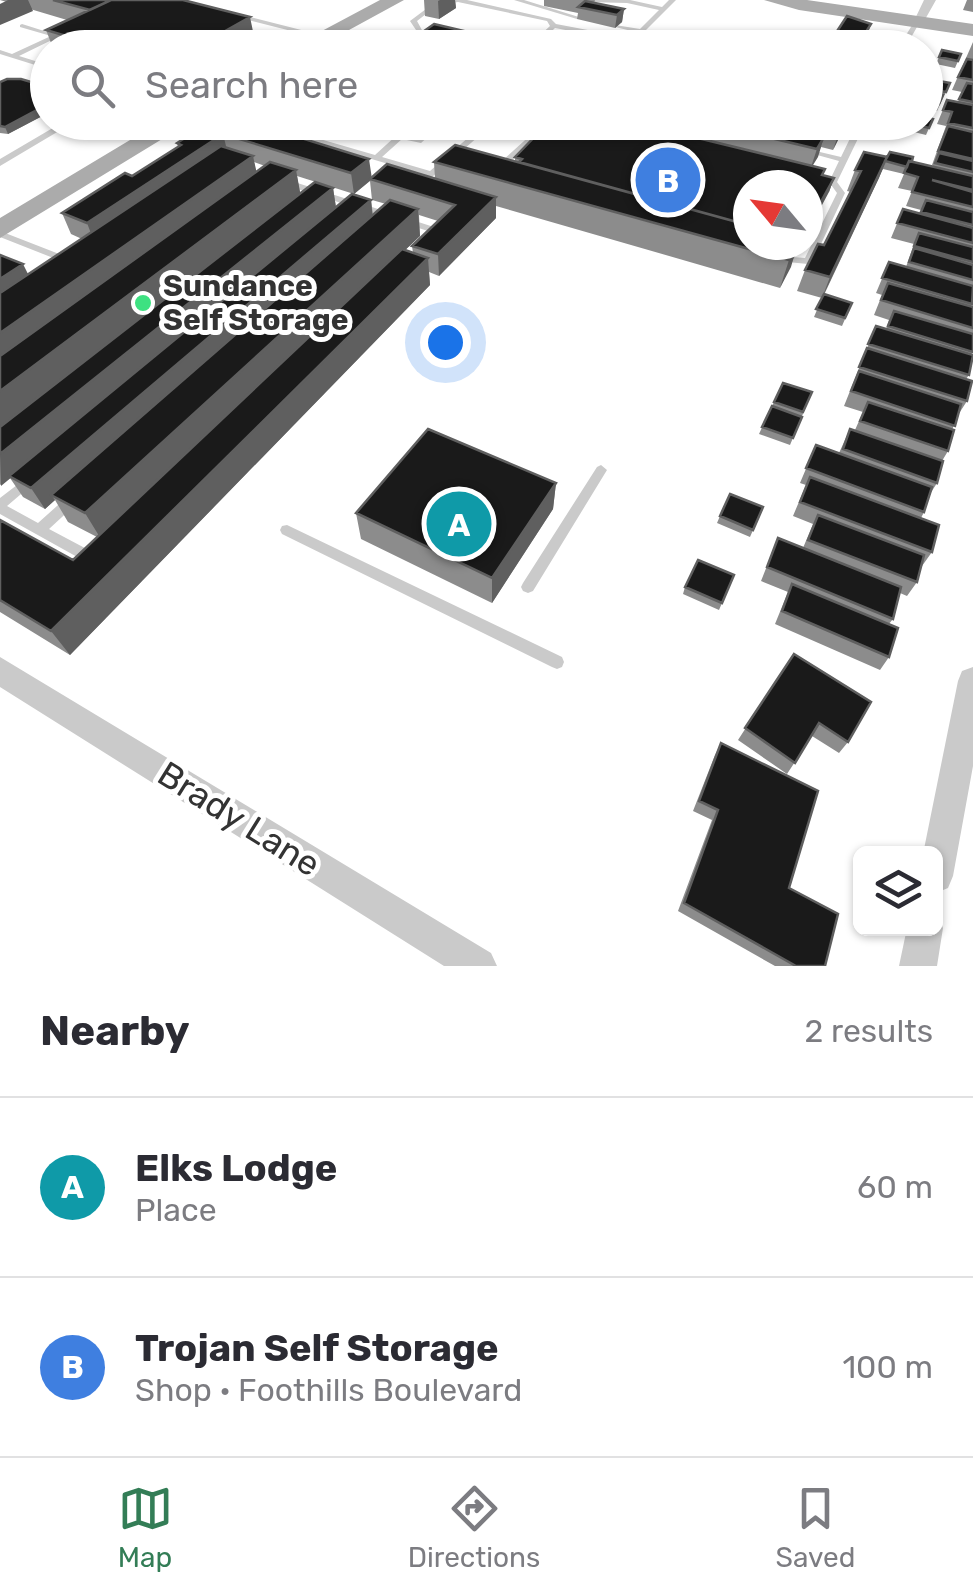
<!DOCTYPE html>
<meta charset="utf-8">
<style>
:root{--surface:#fff;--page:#f2f2f3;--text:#2b2b33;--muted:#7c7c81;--line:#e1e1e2;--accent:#337d56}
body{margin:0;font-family:Rubik,sans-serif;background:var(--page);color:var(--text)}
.controls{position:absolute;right:30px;bottom:30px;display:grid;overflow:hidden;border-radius:15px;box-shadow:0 2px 8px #0004}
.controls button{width:90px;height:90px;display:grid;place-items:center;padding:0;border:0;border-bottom:2px solid var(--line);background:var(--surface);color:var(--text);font:50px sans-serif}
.compass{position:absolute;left:733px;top:170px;width:90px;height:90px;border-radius:50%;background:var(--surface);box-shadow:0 2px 8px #0004;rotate:299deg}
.you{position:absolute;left:445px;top:342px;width:35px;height:35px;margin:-25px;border:8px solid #fff;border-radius:50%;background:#1a73e8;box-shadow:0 0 0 15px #1a73e833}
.badge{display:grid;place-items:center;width:65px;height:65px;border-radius:50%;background:var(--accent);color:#fff;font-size:32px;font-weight:700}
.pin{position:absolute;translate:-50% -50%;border:5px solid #fff;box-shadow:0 2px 10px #0006}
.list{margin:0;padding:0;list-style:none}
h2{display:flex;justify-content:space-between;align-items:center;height:130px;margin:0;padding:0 40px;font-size:42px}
h2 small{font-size:32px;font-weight:400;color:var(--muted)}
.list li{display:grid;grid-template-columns:65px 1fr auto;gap:30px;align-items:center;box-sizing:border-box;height:180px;padding:0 40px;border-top:2px solid var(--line)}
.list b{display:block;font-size:38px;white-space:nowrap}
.list p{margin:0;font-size:32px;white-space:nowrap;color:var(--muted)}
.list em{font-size:32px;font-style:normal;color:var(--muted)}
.icon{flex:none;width:55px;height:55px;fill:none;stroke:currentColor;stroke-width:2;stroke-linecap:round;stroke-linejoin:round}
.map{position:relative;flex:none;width:973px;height:966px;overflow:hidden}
.search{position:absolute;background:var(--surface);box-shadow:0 2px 8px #0004;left:30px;right:30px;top:30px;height:110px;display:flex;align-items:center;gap:25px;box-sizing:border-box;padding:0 35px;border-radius:55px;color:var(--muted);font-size:38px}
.sheet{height:490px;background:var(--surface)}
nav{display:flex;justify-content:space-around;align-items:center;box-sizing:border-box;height:140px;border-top:2px solid var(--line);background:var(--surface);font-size:28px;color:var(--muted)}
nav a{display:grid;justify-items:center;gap:5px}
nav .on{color:var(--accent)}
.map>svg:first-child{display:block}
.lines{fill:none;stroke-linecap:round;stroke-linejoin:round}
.lane{fill:#cacaca;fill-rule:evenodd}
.street{fill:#cacaca;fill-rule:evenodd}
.primary{fill:#ababab;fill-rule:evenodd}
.wall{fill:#8c8c8c;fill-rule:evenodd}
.shaded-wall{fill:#5f5f5f}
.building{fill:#1a1a1a;stroke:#5f5f5f;stroke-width:2.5}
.poi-dot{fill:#3de181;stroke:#fff;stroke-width:4}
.labels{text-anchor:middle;stroke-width:10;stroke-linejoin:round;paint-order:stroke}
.poi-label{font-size:30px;font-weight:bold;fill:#333;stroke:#fff;text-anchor:start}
.near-street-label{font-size:35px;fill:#333;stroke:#fff}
</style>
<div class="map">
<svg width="973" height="966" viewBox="0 0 973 966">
<rect width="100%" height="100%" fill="#fff"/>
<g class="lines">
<path class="lane" d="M448 0H467L551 19 556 24 630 38 636 32 615 27V25L640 29 659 10 627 3 586 2 583 0H630L662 7 669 0H676L637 39 677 48H660L555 28 534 48H526L550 26 547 21 458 2 442 5 439 3Z
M514 0H524L582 18 577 19Z
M430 6 435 7 417 21 423 32 418 33 410 21Z
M238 14 321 35 322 36 319 38 236 17 235 16Z
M916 19 921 20 905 48 875 43 873 48H866L873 39 901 43Z
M22 24 60 36 19 56 48 65V69L0 54V50L12 54 51 36 20 27V25Z
M63 122H74L0 166V159Z
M114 122H126L157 138 150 140Z
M247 122H261L375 155 398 134 417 138 435 122H444L421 143 402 139 382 157 430 171 486 122H495L432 177Z
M545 122H554L499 173H493V169Z
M858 122H866L837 182 845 193 813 261 808 264 777 261V257L780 256 805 258 837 193 829 182 839 161 799 150 803 148 841 157Z
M282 178 440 229 442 231 434 239H428L426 237 431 232 279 183 278 181Z
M0 231 72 259 74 261 72 263H66L0 237Z
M601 465 607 470 533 591 528 593 523 591 521 587 523 583 597 467Z
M30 475 34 477 36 480 34 483 7 506 38 523 67 497H75L77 501 75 505 49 529 98 555 100 559 98 563 93 565 88 563 0 514V498Z
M287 525 562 657 564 662 562 667 557 669 552 667 282 534 280 530 282 526Z"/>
<path class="street" d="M924 0H936L923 23H913Z
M0 657 491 953 497 966H444L0 687Z
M973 667V766L953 876 948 888 936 893V854H923L958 681 962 671Z
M936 914 943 928 937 966H899L907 928H936Z"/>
<path class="primary" d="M380 0H404L316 48H290Z
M764 0H807L973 24V36L799 10Z
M160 122H190L0 238V218Z"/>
</g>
<path class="wall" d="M0 0H183L255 41 244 48H53L46 30 67 20Z
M424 0H455L456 8 439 19 425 16Z
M544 0H595L594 3 624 9 622 22 615 28 577 19 578 13 544 6Z
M967 0H973V12L963 10Z
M973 42V302L971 307H973V351L971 355 969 375 966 379 967 401 958 415 952 430 948 451 942 461 937 483 930 494 924 512 921 518 932 552 922 566H921L917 582 907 596 900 593 893 619 888 625 889 657 880 670 775 624 788 592 761 581 778 538 803 548 813 524 793 516 806 485 800 483 816 445 839 453 850 429 855 430 863 412 844 406 876 326 886 329 889 320 874 315 882 295 876 293 889 262 906 267 914 244 891 238 903 209 920 214 921 210 906 206 912 191 898 188 904 174 883 169 824 295 852 303 842 326 814 317 822 298 797 291 805 270 824 245 851 192 847 191 855 170 887 157 934 167 932 165 946 126 937 124 947 100 958 102 962 92 952 90Z
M942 50 961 54 955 68 936 64Z
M0 82 48 87V113L8 134 0 133Z
M950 83 937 111 926 109V85Z
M933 119 926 135 902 129 905 122Z
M210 122 371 178 435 179 434 162 515 161V157L549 122H847L833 150 821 147 812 166 823 175 834 178 829 192 808 185 748 245H800L780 288 496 206V218L439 276 429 272 430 285 70 655 0 612V520L73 560 97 537 68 522 55 500 45 509 23 497 10 478 0 485V255L28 274 82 239 71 234 62 213 132 176 178 147 177 143ZM254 162 265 166 256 172ZM297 176 354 194 370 181 372 200 386 204 373 215 371 200 336 207 333 188 300 194ZM419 215 438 221 412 246 413 253 405 250 420 236Z
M397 122H422L416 128Z
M501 122H536L519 138 500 133Z
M812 392 790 445 759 434 774 402Z
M556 483 553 509 492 603 361 539 356 513Z
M763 507 750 537 717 523 720 516Z
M734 575 719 610 683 594 685 587Z
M794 654 848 742 839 753 812 736 787 774 738 740Z
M721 743 789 888 825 966H775L678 911 712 820 693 811 715 755Z"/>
<path class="shaded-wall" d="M8 0H28L33 11 0 25V4Z
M440 0H455L456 8 439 19 438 1Z
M624 9 622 22 615 28 617 15Z
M250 17 255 41 244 48H195Z
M871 24 867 36 860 48H856Z
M494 38V48H480Z
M48 104V113L8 134 5 127Z
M520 122H536L519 138Z
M844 122H847L833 150 840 130Z
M223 134 228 154 95 244 87 223Z
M824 137 818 157 810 170 817 149Z
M253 156 259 183 0 372V333Z
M887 157 879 178 822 298 830 277Z
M369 159 372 179 354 194 351 173Z
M296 170 301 197 0 431V391Z
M834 178 829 192 808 231V225Z
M333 188 336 208 1 486 0 454Z
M496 197V218L439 276 438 254Z
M371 200 373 221 51 495 55 500 45 509 31 488Z
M418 209 420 236 101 539 85 513Z
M797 245 791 267 780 288 789 260Z
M428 258 430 285 70 655 51 631Z
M23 264 34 286 0 309V279Z
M556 483 553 509 492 603V578Z"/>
<path class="building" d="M53 0H111L90 10Z
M111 0H183L250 17 195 48H107L46 30Z
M585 1 624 9 617 15 578 7Z
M847 16 871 24 856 48H826Z
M434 24 494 38 480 48H400Z
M942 50 961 54 958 61 939 57Z
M967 59 973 60V80L958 77Z
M7 79H21L48 87V104L5 127 0 126V82Z
M928 79 950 83 946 92 926 88Z
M967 83 973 84V102L959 99Z
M926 92 943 95 939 104 926 101Z
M947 100 973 105V128L948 123 952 112 943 110Z
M926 117 933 119 929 128 906 122H926Z
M210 122H249L369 159 351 173 223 134 87 223 62 213 125 173 132 176 181 145 177 143Z
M549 122H632L825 169 822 175 834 178 808 225V185H748V225L519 162 522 159 515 157Z
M704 122H763L824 137 817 149Z
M807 122H844L840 130Z
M948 126 973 132V159L938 151Z
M455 145 748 225V245H797L789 260 434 162Z
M221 146 253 156 0 333V293Z
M864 152 887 157 830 277 805 270 818 244 824 245 861 171 855 170Z
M890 152 913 157 912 161H909L907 167 885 161Z
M939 153 973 161V172L935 163Z
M909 161 973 176V190L932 180 973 192V207L912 192 918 177 904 173Z
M270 162 296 170 0 391V356Z
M387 164 496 197 438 254 412 246 455 205 370 179Z
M315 182 333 188 0 454V427Z
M352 194 371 200 31 488 9 476Z
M390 200 418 209 85 513 51 495Z
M926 200 973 212V225L921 212Z
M903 209 973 228V243L897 223Z
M919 233 973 247V262L914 246Z
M914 248 973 265V280L909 262Z
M402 249 428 258 51 631 0 600V520L73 560Z
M0 255 23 264 0 279Z
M889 262 973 286 972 304 882 278Z
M888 283 973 307V328L881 300Z
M824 294 852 303 845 318 816 309Z
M894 311 973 334V352L888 326Z
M876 326 973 355 969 375 868 344Z
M867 348 972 381 967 401 859 367Z
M859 371 961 404 955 426 851 391Z
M783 383 812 392 803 412 774 402Z
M868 402 954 430 948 451 860 421Z
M772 406 802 417 793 438 762 427Z
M428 429 556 483 492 578 356 513Z
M850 429 943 461 937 483 843 449Z
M816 445 932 487 924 512 806 468Z
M810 477 939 525 932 552 800 502Z
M730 494 763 507 753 530 720 516Z
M818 515 924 555 917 582 808 540Z
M778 538 901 587 893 619 767 567Z
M698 560 734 575 722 603 685 587Z
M792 584 898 628 889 657 782 611Z
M794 654 871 702 848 742 819 723 795 763 745 728Z
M721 743 818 791 789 888 838 914 825 966H796L684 903 718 810 699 801Z"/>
<circle class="poi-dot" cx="143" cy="303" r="10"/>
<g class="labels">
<g class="poi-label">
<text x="163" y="296">Sundance<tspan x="163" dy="34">Self Storage</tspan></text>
</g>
<g class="near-street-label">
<text transform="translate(239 819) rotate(32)" y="12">Brady Lane</text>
</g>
</g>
</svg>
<div class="controls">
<button><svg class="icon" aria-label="layers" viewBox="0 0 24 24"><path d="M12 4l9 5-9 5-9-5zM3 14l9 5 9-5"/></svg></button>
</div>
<svg class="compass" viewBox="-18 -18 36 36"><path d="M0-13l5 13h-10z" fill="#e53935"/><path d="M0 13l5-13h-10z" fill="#7c7c81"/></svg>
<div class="you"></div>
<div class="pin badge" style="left:459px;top:524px;background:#0f9aa8">A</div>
<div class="pin badge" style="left:668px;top:180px;background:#3f7fe0">B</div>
<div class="search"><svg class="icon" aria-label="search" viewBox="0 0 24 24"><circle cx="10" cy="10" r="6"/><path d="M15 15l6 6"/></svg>Search here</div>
</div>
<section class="sheet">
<h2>Nearby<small>2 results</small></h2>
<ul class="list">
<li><span class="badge" style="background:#0f9aa8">A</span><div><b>Elks Lodge</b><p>Place</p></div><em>60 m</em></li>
<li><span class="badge" style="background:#3f7fe0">B</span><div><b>Trojan Self Storage</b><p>Shop · Foothills Boulevard</p></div><em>100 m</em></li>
</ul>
</section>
<nav>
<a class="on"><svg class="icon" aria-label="map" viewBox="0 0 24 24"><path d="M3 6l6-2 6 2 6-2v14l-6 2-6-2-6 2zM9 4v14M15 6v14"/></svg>Map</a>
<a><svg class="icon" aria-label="directions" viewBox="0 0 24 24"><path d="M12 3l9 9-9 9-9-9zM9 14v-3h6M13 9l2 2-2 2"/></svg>Directions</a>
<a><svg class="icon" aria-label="saved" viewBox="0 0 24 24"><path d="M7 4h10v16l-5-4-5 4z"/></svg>Saved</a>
</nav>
